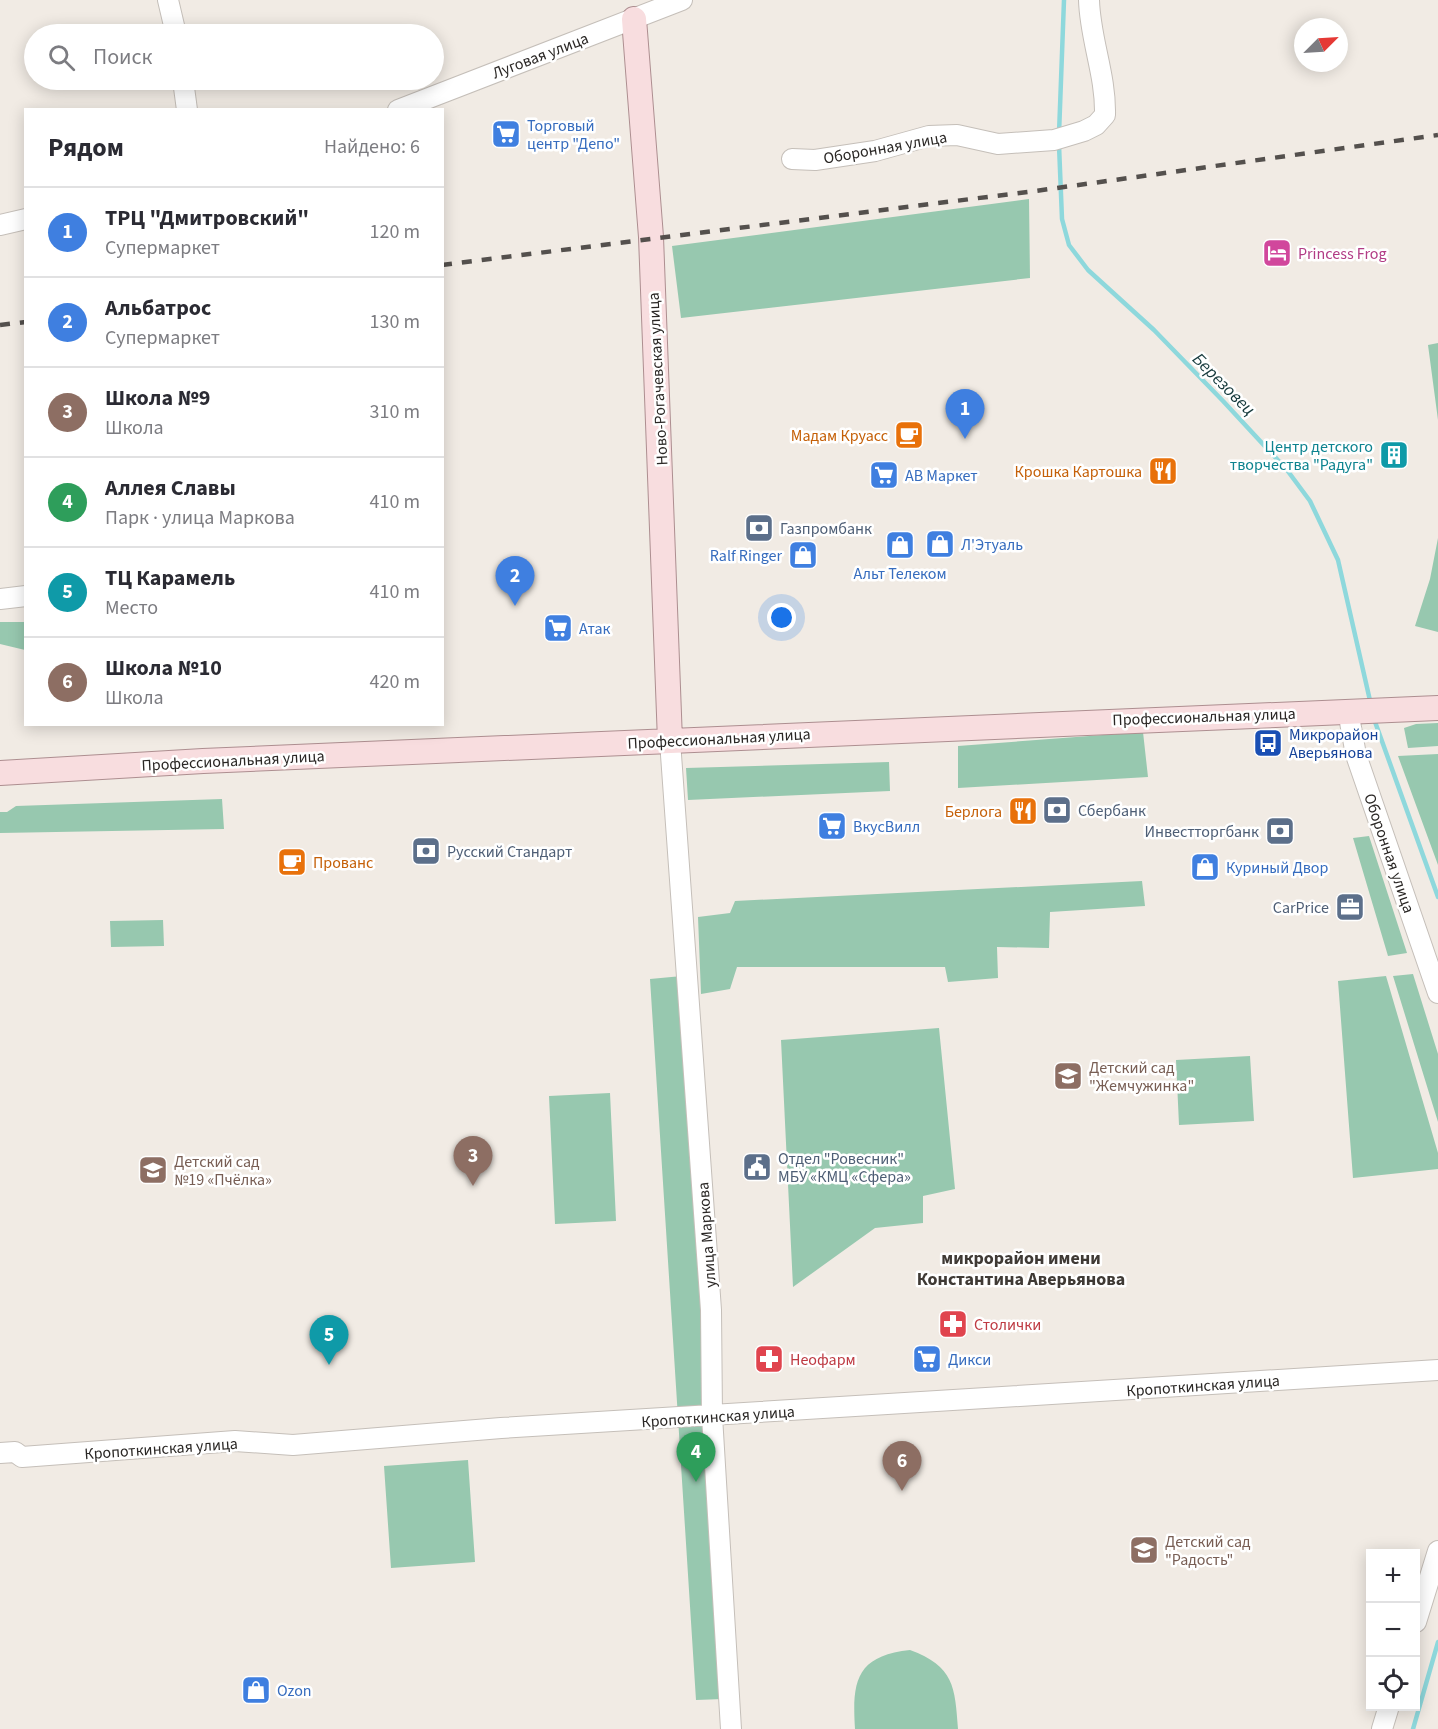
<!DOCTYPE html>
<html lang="ru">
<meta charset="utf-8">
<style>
:root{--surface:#fff;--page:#f7f7f7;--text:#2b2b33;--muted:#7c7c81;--line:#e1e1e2;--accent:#0b8043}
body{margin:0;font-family:"Source Sans 3",sans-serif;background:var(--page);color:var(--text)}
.controls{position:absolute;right:18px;bottom:18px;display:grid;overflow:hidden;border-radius:0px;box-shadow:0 3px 15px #0003}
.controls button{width:54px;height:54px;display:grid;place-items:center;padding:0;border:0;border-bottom:2px solid var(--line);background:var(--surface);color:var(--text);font:30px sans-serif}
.compass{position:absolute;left:1294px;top:18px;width:54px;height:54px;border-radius:50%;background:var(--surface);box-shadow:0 3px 15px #0003;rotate:66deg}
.you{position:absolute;left:782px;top:618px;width:21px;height:21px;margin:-15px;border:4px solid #fff;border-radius:50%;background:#1a73e8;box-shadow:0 0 0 9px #1a73e833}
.badge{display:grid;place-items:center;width:39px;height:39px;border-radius:50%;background:var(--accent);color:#fff;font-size:20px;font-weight:700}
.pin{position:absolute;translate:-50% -50px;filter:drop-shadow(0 2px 3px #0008)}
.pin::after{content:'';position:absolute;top:32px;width:21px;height:18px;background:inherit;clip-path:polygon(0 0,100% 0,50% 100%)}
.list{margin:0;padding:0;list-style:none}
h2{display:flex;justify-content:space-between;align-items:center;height:78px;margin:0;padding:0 24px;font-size:26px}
h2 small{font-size:20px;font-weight:400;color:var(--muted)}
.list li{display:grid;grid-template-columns:39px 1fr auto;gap:18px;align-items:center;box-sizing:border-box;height:90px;padding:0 24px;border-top:2px solid var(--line)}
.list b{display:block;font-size:22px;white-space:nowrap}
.list p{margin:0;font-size:20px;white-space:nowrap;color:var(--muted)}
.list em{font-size:20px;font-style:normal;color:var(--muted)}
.icon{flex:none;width:33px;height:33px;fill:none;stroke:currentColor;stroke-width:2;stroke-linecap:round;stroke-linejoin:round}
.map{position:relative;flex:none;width:1438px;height:1729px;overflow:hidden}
.search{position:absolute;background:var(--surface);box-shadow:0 3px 15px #0003;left:24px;top:24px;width:420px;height:66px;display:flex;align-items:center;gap:15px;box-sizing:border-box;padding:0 21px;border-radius:33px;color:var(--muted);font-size:22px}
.panel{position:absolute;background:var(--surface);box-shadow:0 3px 15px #0003;left:24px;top:108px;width:420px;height:618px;border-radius:0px}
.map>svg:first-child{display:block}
.green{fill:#97c8af}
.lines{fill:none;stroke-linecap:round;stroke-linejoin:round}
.stream{stroke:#8ed8dc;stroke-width:4.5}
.minor-casing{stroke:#c5bfb9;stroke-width:22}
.major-casing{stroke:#ad8e90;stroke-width:26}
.minor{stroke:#fff;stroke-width:20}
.major{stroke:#f8dddf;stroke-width:24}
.rail{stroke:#54504d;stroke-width:4.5;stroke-dasharray:10 10;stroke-linecap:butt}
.labels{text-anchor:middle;stroke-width:5;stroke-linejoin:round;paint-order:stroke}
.street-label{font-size:16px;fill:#2a2725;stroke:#fff}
.shop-label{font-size:16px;fill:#366cbe;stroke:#fff;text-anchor:start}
.hotel-label{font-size:16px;fill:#b23c85;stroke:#fff;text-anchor:start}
.food-label{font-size:16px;fill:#c56008;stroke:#fff;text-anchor:end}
.culture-label{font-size:16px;fill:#0d838f;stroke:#fff;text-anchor:end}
.service-label{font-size:16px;fill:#4e5e75;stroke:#fff;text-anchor:start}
.transit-label{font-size:16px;fill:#164399;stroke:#fff;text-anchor:start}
.education-label{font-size:16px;fill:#785e54;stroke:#fff;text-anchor:start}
.health-label{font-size:16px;fill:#be3a42;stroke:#fff;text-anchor:start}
.water-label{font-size:18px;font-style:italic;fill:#15393b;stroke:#fff}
.neighbourhood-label{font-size:18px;font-weight:bold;fill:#3f3a35;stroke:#fff}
</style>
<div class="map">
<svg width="1438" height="1729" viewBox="0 0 1438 1729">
<rect width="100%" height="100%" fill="#f1ebe4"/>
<path class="green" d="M1029 199 1030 278 681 318 672 246Z
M1438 343V420L1428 345Z
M1438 538V632L1415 626 1430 579Z
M0 622H25V650L0 644Z
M1438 723V746L1408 748 1404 728 1416 724Z
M1143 732 1148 777 958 788V746Z
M1438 754V865L1398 756Z
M889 762 890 791 688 800 686 768Z
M222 799 224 829 0 833V812H7L16 806Z
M1369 836 1407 953 1388 956 1353 838Z
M1142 881 1145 906 1050 912 1049 948 997 947 998 978 948 982 945 967H737L730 989 701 994 698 917 730 913 735 901Z
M163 920 164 946 111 947 110 921Z
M1413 974 1438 1054V1122L1393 976Z
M682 976 723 1699 696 1700 650 979Z
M1386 976 1438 1153V1169L1353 1178 1338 981Z
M939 1028 955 1189 923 1196V1223L875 1228 793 1287 781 1040Z
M1250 1056 1254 1121 1179 1125 1176 1060Z
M610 1093 616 1221 555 1224 549 1096Z
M468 1460 475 1562 391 1568 384 1466Z
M910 1650C954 1666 955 1687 958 1729H855C852 1681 856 1656 910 1650Z"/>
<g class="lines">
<path class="stream" d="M1059 134 1064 0
M1059 145 1062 219 1069 245 1088 270 1154 330 1223 401 1287 470 1310 501 1338 560 1371 705
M1374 719 1438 897
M1413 1729 1438 1642"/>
<g class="minor-casing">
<path id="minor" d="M168 0 176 34
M183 80 187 110
M398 110 682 0
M792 159 815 160 875 151 929 136 957 135 998 144 1054 140 1084 131 1096 125 1105 115C1106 75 1090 39 1089 0
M0 225 26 219
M0 599 26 596
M1348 711 1356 755 1438 993
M670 741 711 1310 712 1416 731 1729
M0 1453 15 1452 22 1457 235 1441 293 1445 501 1428 1438 1370
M1416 1622 1438 1551
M1382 1729 1389 1706"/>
</g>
<g class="major-casing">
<path id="major" d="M634 19 651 237 670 741
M0 773 203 761 1438 708"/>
</g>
<use href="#minor" class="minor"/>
<use href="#major" class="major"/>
<path class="rail" d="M442 265 1035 191 1438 135
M0 325 26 322"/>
</g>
<defs>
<g id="supermarket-square" transform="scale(1.5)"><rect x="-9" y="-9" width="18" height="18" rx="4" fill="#3f7fe0" stroke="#fff"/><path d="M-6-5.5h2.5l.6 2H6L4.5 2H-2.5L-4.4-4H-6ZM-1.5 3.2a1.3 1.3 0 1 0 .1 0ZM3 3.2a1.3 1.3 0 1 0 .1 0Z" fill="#fff"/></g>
<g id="hotel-square" transform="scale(1.5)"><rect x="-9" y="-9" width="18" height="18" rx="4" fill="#d1479c" stroke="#fff"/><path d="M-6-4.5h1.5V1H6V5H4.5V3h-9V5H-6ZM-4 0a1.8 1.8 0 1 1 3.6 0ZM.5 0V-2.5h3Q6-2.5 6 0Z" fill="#fff"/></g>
<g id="cafe-square" transform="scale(1.5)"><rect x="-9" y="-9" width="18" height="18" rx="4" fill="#e8710a" stroke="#fff"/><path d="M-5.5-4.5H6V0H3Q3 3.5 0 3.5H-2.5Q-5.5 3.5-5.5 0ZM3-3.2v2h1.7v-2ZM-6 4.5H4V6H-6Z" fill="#fff"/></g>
<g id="building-square" transform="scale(1.5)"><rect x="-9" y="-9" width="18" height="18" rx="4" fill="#0f9aa8" stroke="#fff"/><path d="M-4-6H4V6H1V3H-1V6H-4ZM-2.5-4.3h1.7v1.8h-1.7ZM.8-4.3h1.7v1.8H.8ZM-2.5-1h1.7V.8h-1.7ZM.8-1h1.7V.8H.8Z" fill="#fff"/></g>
<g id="restaurant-square" transform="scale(1.5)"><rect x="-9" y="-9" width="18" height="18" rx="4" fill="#e8710a" stroke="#fff"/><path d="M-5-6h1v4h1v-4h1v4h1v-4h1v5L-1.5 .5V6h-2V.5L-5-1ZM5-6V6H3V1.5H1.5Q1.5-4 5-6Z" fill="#fff"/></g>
<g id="bank-square" transform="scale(1.5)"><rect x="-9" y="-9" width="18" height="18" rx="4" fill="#5c6f8a" stroke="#fff"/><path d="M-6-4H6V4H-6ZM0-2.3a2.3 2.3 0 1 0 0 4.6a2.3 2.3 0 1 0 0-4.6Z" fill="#fff"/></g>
<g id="shop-square" transform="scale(1.5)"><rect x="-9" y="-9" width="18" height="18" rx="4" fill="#3f7fe0" stroke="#fff"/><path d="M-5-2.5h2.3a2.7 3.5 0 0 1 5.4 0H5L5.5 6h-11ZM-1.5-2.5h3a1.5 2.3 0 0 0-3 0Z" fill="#fff"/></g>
<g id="bus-square" transform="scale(1.5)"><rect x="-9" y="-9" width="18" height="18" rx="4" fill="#1a4fb4" stroke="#fff"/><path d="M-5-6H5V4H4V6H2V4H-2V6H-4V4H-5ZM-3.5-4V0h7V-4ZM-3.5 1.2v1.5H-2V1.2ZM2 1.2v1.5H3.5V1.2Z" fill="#fff"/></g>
<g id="office-square" transform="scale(1.5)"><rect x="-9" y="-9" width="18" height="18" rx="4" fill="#5c6f8a" stroke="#fff"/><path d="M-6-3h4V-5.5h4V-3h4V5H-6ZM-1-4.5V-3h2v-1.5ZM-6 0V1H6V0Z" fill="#fff"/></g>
<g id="school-square" transform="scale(1.5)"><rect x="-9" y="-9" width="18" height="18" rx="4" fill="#8d6e63" stroke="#fff"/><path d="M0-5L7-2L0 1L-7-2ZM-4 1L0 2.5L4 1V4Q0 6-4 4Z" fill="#fff"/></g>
<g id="civic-square" transform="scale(1.5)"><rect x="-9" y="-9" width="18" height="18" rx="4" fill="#5c6f8a" stroke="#fff"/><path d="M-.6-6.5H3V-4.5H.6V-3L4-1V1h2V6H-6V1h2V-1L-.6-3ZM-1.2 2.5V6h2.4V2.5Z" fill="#fff"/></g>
<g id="pharmacy-square" transform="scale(1.5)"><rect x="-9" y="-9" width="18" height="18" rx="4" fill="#e0444e" stroke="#fff"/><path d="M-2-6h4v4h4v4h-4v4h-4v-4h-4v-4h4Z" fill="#fff"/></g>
</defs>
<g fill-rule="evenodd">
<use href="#supermarket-square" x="506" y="134"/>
<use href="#hotel-square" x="1277" y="253"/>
<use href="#cafe-square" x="909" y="435"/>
<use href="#building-square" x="1394" y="455"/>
<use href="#restaurant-square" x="1163" y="471"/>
<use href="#supermarket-square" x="884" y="475"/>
<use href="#bank-square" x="759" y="528"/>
<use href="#shop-square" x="940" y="544"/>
<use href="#shop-square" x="900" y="545"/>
<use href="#shop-square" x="803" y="555"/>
<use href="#supermarket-square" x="558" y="628"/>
<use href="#bus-square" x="1268" y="743"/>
<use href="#bank-square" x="1057" y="810"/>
<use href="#restaurant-square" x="1023" y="811"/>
<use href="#supermarket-square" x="832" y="826"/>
<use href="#bank-square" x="1280" y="831"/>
<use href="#bank-square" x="426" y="851"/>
<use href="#cafe-square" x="292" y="862"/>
<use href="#shop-square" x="1205" y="867"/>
<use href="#office-square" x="1350" y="907"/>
<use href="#school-square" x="1068" y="1076"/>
<use href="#civic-square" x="757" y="1167"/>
<use href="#school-square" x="153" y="1170"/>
<use href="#pharmacy-square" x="953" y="1324"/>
<use href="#pharmacy-square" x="769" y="1359"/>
<use href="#supermarket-square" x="927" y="1359"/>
<use href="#school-square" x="1144" y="1550"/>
<use href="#shop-square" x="256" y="1690"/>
</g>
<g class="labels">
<g class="street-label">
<text transform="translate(540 55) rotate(-21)" y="6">Луговая улица</text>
<text transform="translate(885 147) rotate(-10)" y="6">Оборонная улица</text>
<text transform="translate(657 379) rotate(-93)" y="6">Ново-Рогачевская улица</text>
<text transform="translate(1204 716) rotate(-2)" y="6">Профессиональная улица</text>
<text transform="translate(719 738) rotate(-3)" y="6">Профессиональная улица</text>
<text transform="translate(233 760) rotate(-3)" y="6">Профессиональная улица</text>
<text transform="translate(1390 853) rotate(71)" y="6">Оборонная улица</text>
<text transform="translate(706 1235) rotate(-94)" y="6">улица Маркова</text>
<text transform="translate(1203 1385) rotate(-4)" y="6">Кропоткинская улица</text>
<text transform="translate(718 1416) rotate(-4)" y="6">Кропоткинская улица</text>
<text transform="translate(161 1448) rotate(-4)" y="6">Кропоткинская улица</text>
</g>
<g class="shop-label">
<text x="527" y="131">Торговый<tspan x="527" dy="18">центр "Депо"</tspan></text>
<text x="905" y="481">АВ Маркет</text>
<text x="961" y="550">Л'Этуаль</text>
<text x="782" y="561" text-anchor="end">Ralf Ringer</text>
<text x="900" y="579" text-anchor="middle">Альт Телеком</text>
<text x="579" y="634">Атак</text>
<text x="853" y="832">ВкусВилл</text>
<text x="1226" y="873">Куриный Двор</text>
<text x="948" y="1365">Дикси</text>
<text x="277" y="1696">Ozon</text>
</g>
<g class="hotel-label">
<text x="1298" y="259">Princess Frog</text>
</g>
<g class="food-label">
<text x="888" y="441">Мадам Круасс</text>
<text x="1142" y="477">Крошка Картошка</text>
<text x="1002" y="817">Берлога</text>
<text x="313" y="868" text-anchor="start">Прованс</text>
</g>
<g class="culture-label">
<text x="1373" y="452">Центр детского<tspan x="1373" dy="18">творчества "Радуга"</tspan></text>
</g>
<g class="service-label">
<text x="780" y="534">Газпромбанк</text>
<text x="1078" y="816">Сбербанк</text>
<text x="1259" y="837" text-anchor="end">Инвестторгбанк</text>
<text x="447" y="857">Русский Стандарт</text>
<text x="1329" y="913" text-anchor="end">CarPrice</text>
<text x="778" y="1164">Отдел "Ровесник"<tspan x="778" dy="18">МБУ «КМЦ «Сфера»</tspan></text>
</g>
<g class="transit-label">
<text x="1289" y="740">Микрорайон<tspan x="1289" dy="18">Аверьянова</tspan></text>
</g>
<g class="education-label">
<text x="1089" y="1073">Детский сад<tspan x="1089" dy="18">"Жемчужинка"</tspan></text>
<text x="174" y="1167">Детский сад<tspan x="174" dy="18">№19 «Пчёлка»</tspan></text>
<text x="1165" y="1547">Детский сад<tspan x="1165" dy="18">"Радость"</tspan></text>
</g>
<g class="health-label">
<text x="974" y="1330">Столички</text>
<text x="790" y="1365">Неофарм</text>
</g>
<g class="water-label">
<text transform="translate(1224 384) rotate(45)" y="6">Березовец</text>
</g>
<g class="neighbourhood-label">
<text x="1021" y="1264">микрорайон имени<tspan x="1021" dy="21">Константина Аверьянова</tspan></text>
</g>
</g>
</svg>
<div class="controls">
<button>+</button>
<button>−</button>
<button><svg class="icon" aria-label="locate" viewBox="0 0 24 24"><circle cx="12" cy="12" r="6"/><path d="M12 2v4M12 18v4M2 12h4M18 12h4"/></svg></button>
</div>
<svg class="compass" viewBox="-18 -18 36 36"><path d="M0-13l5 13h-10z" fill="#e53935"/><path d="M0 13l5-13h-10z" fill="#7c7c81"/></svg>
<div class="you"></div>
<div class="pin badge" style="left:965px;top:439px;background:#3f7fe0">1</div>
<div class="pin badge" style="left:515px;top:606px;background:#3f7fe0">2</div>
<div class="pin badge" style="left:473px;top:1186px;background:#8d6e63">3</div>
<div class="pin badge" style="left:696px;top:1482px;background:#2e9e5b">4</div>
<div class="pin badge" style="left:329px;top:1365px;background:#0f9aa8">5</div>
<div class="pin badge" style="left:902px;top:1491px;background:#8d6e63">6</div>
<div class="search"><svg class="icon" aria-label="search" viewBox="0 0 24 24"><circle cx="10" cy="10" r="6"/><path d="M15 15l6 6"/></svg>Поиск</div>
<section class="panel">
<h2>Рядом<small>Найдено: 6</small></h2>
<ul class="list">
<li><span class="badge" style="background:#3f7fe0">1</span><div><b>ТРЦ &quot;Дмитровский&quot;</b><p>Супермаркет</p></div><em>120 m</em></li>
<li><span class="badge" style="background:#3f7fe0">2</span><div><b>Альбатрос</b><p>Супермаркет</p></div><em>130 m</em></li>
<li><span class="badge" style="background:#8d6e63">3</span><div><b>Школа №9</b><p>Школа</p></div><em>310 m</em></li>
<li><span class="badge" style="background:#2e9e5b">4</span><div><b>Аллея Славы</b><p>Парк · улица Маркова</p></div><em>410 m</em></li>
<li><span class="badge" style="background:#0f9aa8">5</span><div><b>ТЦ Карамель</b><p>Место</p></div><em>410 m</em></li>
<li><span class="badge" style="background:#8d6e63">6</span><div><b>Школа №10</b><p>Школа</p></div><em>420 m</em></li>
</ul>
</section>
</div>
